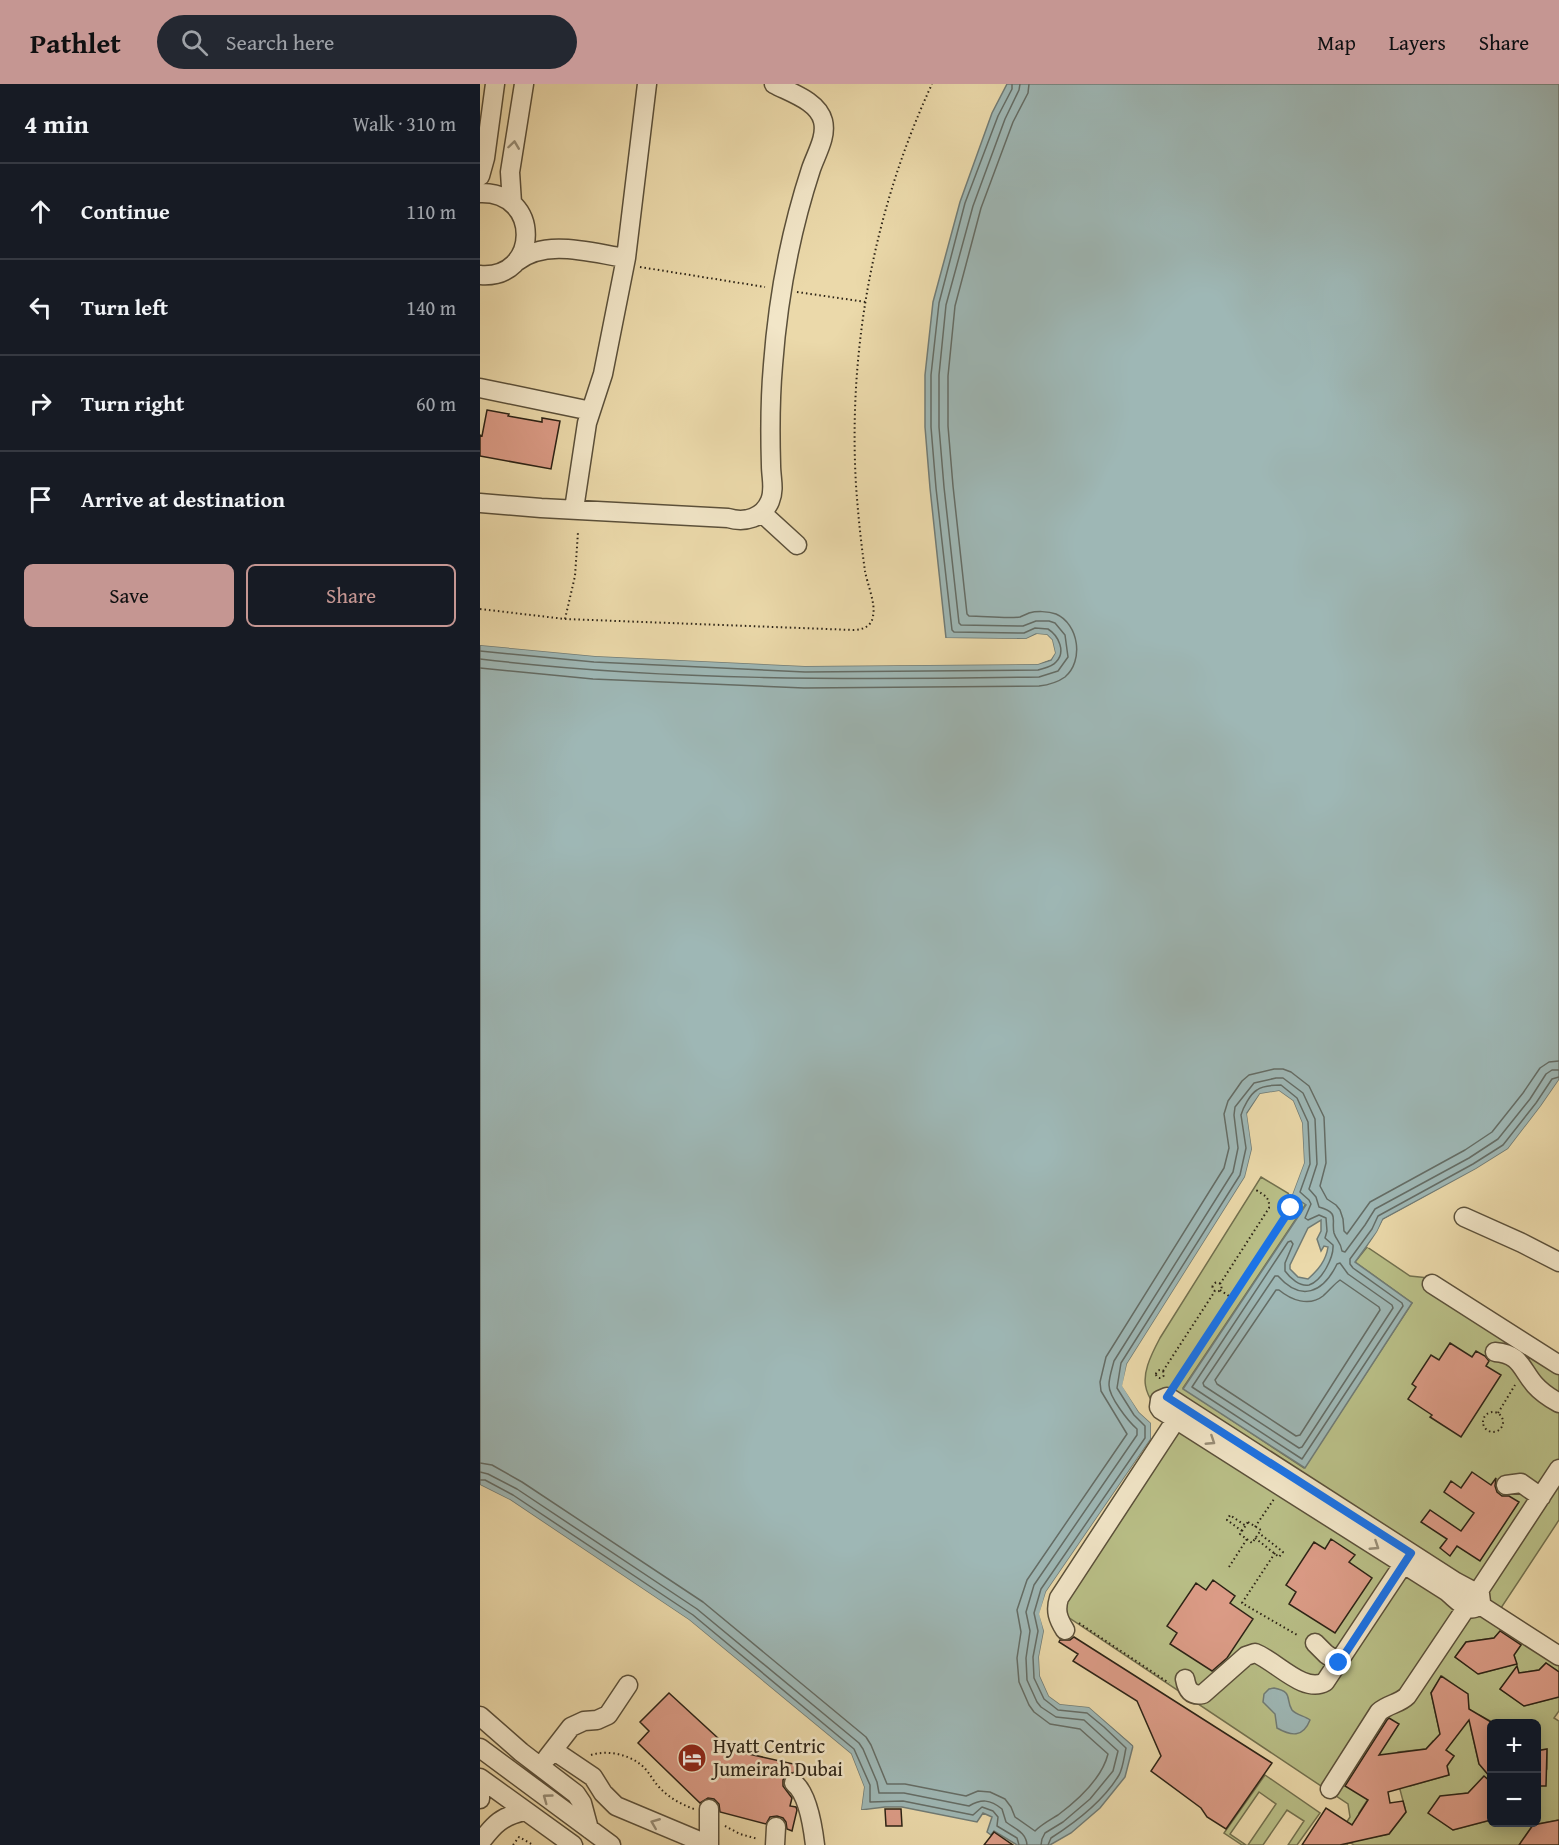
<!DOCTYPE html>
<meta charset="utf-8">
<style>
:root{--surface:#171b24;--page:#242831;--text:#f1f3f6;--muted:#9ea1a6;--line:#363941;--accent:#c59692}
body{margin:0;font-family:"Gentium Book Plus",serif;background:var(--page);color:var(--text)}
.controls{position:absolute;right:18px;bottom:18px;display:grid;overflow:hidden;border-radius:9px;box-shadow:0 3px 15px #0003}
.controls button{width:54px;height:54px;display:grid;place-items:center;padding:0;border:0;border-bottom:2px solid var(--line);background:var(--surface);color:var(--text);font:30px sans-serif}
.stop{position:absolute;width:18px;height:18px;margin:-14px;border:4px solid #1a73e8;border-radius:50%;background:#fff}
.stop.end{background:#1a73e8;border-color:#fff;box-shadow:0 2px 6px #0008}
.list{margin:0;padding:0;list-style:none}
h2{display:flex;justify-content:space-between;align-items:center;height:78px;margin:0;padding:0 24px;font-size:26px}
h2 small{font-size:20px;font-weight:400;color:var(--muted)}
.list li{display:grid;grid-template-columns:39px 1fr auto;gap:18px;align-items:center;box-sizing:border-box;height:96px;padding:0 24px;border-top:2px solid var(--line)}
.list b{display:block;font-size:22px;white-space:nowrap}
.list em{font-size:20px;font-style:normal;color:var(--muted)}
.actions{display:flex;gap:12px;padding:18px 24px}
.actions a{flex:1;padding:14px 0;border:2px solid var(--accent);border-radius:9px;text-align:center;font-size:21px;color:var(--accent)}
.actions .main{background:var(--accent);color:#111}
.icon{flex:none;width:33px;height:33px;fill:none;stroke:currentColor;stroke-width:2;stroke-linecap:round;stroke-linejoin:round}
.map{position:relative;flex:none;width:1079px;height:1761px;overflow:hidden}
header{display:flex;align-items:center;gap:36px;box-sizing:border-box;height:84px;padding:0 30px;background:var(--accent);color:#111}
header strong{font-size:28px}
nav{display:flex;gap:33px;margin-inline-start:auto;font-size:21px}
.search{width:420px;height:54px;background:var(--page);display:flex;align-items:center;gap:15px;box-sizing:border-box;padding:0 21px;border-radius:33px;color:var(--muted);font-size:22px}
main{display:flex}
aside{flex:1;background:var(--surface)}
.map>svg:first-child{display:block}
.green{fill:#b9bf87;stroke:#72704e;stroke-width:1.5;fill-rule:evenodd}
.water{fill:#9eb7b5;stroke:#707b75;stroke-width:1.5;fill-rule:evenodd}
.pier{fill:#ebd9aa}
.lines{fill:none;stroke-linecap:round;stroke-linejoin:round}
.shore{stroke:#646c65;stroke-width:1.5}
.building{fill:#dc9c87;stroke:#2b2215;stroke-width:1.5}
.minor-casing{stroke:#5b503a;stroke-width:21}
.path{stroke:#2b2215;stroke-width:2;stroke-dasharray:1.5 3;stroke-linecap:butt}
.minor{stroke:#f2e6c8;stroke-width:18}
.oneway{stroke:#988e77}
.route{stroke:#1a73e8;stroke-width:8}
.labels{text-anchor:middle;stroke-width:5;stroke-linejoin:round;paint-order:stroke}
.poi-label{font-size:20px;fill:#2b2215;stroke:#f2e6c8;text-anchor:start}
</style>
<header>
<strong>Pathlet</strong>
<div class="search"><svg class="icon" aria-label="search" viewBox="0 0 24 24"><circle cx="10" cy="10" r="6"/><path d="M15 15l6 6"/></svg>Search here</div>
<nav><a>Map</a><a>Layers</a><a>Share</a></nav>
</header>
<main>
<aside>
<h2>4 min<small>Walk · 310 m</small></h2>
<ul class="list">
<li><svg class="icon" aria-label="ahead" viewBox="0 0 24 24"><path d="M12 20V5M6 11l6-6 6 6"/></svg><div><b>Continue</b></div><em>110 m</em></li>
<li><svg class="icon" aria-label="left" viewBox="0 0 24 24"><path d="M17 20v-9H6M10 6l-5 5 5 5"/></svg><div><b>Turn left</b></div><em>140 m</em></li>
<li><svg class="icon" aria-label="right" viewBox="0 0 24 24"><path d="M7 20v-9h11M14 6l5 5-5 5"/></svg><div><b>Turn right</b></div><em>60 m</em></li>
<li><svg class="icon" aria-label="arrive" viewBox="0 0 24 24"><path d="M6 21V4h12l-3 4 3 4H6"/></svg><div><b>Arrive at destination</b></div></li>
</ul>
<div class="actions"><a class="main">Save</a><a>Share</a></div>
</aside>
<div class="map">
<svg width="1079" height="1761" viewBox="0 0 1079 1761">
<rect width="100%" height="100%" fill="#ebd9aa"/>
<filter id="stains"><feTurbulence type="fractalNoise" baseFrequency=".00333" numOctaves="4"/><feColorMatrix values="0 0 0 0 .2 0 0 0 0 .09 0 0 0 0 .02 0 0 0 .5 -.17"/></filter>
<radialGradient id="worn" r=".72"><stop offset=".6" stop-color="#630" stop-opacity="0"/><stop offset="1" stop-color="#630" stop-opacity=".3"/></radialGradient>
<path class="green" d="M781 1093 826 1120 703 1304 824 1384 932 1219 875 1178 887 1163 930 1192 949 1194 1079 1287V1436L1021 1524 1014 1519 1004 1531 1079 1576V1588L1066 1579 1059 1586 1032 1590 1020 1605 1044 1622 1079 1613V1627L1074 1634 1079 1637V1736L1053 1741 1041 1758V1761H874L869 1758 867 1761H852L870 1733 868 1720 576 1525 693 1343C660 1308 657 1297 680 1254ZM1021 1547 1041 1561 1034 1571 1036 1580 999 1590 975 1573 986 1558 1014 1554ZM962 1592 987 1610 990 1633 970 1660 961 1654 951 1609ZM999 1631 1014 1639 1056 1640 1057 1667 1067 1666V1685L1057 1700 1056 1738H1011V1736L973 1746 949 1729 960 1713 988 1709 995 1702 1011 1713V1694L999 1680 991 1645ZM953 1657 974 1672 967 1682 969 1691 930 1702 906 1684 918 1668 946 1665ZM918 1698 926 1728 909 1750 879 1756V1729L897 1701Z
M785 1691 840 1729 817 1761H808L824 1737 807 1726 783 1761H768L796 1720 779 1708 750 1750 766 1761H762L744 1749Z"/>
<path class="water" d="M527 0H1079V996L1061 1022 1028 1065 996 1085 903 1135 897 1148 875 1178 932 1219 825 1384 703 1305 826 1121 812 1111 824 1079 822 1039 813 1017 799 1007 780 1010 767 1029 772 1065 765 1093 647 1280 643 1302 659 1328 671 1339V1355L566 1508 560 1530 564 1547 559 1573 560 1592 569 1612 580 1620 609 1623 653 1662 645 1693 620 1724 591 1749 570 1761H537L514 1747 511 1751 507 1748 512 1733 503 1729 497 1738 422 1723H405L381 1726 384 1703 371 1670 209 1536 30 1416 0 1401V561L115 572 325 582 558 580 571 576 575 569 572 556 567 551 556 550 546 555 466 554 450 404 445 343V291L453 218 480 118 512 29ZM841 1136V1147L837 1155 841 1167 844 1162 848 1163C846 1177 838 1186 828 1195L818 1193 810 1185V1181L828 1144Z
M794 1604C814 1608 805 1615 812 1626 816 1631 825 1632 830 1636 823 1654 811 1652 797 1644L795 1630 783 1618 784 1610 789 1605Z"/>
<path class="pier" d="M557 550 567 551 572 556 575 569 571 575 558 580 325 582 115 572 0 561V558L115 569 325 579 558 577 569 573 572 568 570 558 566 553H557L546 558 466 557 463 554 546 555Z
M1079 996V1001L1064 1024 1030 1067 998 1088 906 1138 889 1164 887 1163 897 1148 903 1136 996 1085 1028 1065 1061 1022Z
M799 1007 813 1017 822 1039 824 1079 812 1111 809 1110 821 1079 819 1040 810 1019 799 1010 782 1013 770 1030 775 1065 768 1094 650 1281 646 1301 661 1326 674 1338 673 1357 569 1509 563 1530 567 1547 562 1573 563 1591 572 1610 581 1617 611 1621 656 1660 655 1667 653 1661 609 1623 580 1620 569 1612 560 1592 559 1573 564 1547 559 1530 566 1508 671 1355V1339L659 1328 642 1302 647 1280 765 1093 772 1065 767 1030 780 1010Z
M0 1401 30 1416 209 1536 371 1670 384 1703 381 1726H405L379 1729 381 1703 368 1672 207 1539 28 1419 0 1404Z"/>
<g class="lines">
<path class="shore" d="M0 567 114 578 325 588 558 586C564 584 572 583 576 578 586 568 579 552 568 545L555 544 544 549 474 548 472 546 456 404 451 343V291L459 219 485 119 518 32 532 5V0
M0 575C185 597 373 596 559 593L578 587 588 573 585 551 575 539 569 537H556L543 542 481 541 479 539 464 403 459 343V291L466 221 493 122 525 35 539 6 540 0
M0 584 113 595 324 604 559 602C568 601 578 598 585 593 604 577 599 540 576 530 568 527 556 527 549 529 547 530 542 532 540 533 526 535 504 532 489 532L487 530 473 402 468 342V292L475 222 501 124 533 38 548 9 549 0
M860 1179 868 1190 912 1221 913 1224 822 1363 819 1364 724 1302 723 1299 795 1192H798C821 1218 843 1209 857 1180Z
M860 1196 899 1223 900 1226 820 1351 816 1352 737 1300 735 1296 796 1206H799C811 1216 829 1223 843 1212 849 1207 854 1200 860 1196Z
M0 1379 12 1381 42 1398 223 1518 386 1653 391 1661 407 1700H425L486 1712 498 1707 510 1708 525 1715 531 1723 535 1733 555 1747C562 1740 570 1736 578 1731 598 1716 622 1694 628 1670L600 1645 570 1640 554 1628 549 1621 539 1598 537 1574 541 1548 537 1526 547 1496 647 1350 621 1307 620 1298 626 1273 744 1084 749 1064 744 1030 748 1017 762 997 769 991 794 985H803L811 988 829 1002 844 1033 846 1079 840 1102 847 1115 856 1121 860 1126 863 1135 864 1147 867 1150 890 1118 985 1066 1012 1048 1043 1009 1060 984 1069 978 1079 977
M0 1388 8 1390 37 1405 217 1525 379 1659 383 1665 397 1698 399 1709H424L489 1722C501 1715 510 1715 522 1725L526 1738C535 1745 546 1748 547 1761
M0 1396H5L33 1411 213 1531 374 1665 390 1701V1718L423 1717 493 1731 502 1723 513 1727 518 1733 517 1742 537 1754 539 1761
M561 1761 562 1755 565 1749 583 1738 610 1715 633 1687 638 1667 604 1636 576 1633 561 1623 557 1618 547 1596 546 1574 550 1547 546 1528 554 1501 657 1351V1345C648 1337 629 1313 629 1301 629 1293 632 1285 634 1277L753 1088 758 1064 754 1031 755 1023 774 999 796 994H803L823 1009 835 1035 837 1080 829 1105 836 1113 839 1123C860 1129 851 1135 854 1149 856 1156 861 1158 862 1167L865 1168 885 1141 895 1125 989 1074 1018 1055 1050 1015 1066 990 1072 986H1079
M568 1761 571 1754C596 1738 623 1718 639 1691 643 1684 644 1673 646 1664L624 1643 607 1629 578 1626 564 1615 554 1594 553 1573 558 1547 554 1529 561 1505 665 1354V1342L654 1331 637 1304 641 1279 760 1091 766 1064 761 1031C763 1024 770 1010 777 1006 782 1002 794 1001 801 1001L817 1014 828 1038 830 1080 820 1108 829 1116 831 1120 825 1134 828 1136 839 1131 846 1134 847 1147 845 1154 853 1161C854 1173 842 1197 829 1201 820 1203 810 1194 805 1187V1179L813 1160 811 1157 808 1158 712 1303 822 1375 923 1222 922 1219 873 1184 870 1180V1175L892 1145 898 1132 993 1080 1023 1061 1056 1019 1072 995 1079 993"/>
</g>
<path class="building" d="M7 326 29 330 28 332 62 338V334L80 337 71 385 0 372V351L2 352Z
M970 1259 992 1273 996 1267 1005 1272 1009 1277 1006 1282 1021 1291 981 1353 950 1333 952 1331 928 1315 936 1303 932 1300 951 1271 959 1276Z
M992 1388 1011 1401 1016 1394 1015 1402 1017 1408 1022 1412H1029L1039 1418 1000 1477 977 1462 970 1472 960 1464 967 1455 941 1438 950 1426 981 1447 994 1429 964 1408 971 1397 981 1404Z
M851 1455 875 1471 869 1478 892 1494 855 1549 809 1520 816 1508 806 1501 834 1458 845 1465Z
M733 1496 755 1512 750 1519 773 1535 747 1574 732 1587 690 1560 697 1549 687 1542 716 1499 726 1506Z
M1020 1547 1041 1561 1034 1571 1037 1580 998 1590 975 1573 986 1558 1014 1554Z
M594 1553 792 1679 746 1745 727 1733 721 1724 671 1687 681 1672 657 1617 593 1577 598 1570 579 1558 580 1556H590Z
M1066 1579 1079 1588V1613L1044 1622 1020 1605 1037 1582 1039 1589 1059 1586Z
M961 1592 988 1610 989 1625 1011 1638V1694L999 1680 989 1636 966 1666 974 1672 967 1682 969 1691 908 1708 910 1719 923 1717 926 1728 909 1750 860 1761H822L846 1724 872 1741 888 1716 865 1702 907 1636 909 1634 919 1640 899 1671 946 1665 960 1650 951 1609Z
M189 1609 251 1666 318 1681 316 1688 307 1690 303 1696V1702L312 1714 310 1722 316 1723 317 1726 312 1747 307 1745 306 1738 303 1734 297 1732 290 1733 286 1740 240 1728 239 1720 234 1715 228 1714 220 1719 158 1659 169 1647 160 1638Z
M1067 1665 1066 1702H1056V1667Z
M1004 1692 1011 1698V1724L1010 1726 1011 1736 973 1746 948 1729 960 1712 988 1709Z
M405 1725H421L422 1742H406Z
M1079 1736V1761H1039L1053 1741Z
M514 1748 533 1761H504Z"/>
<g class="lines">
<g class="minor-casing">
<path id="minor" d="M0 92 5 74 15 0
M0 109C62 107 60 196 0 191
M32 119 30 88 44 0
M36 178C66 154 111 169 146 174
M0 304 111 327
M0 419 61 424 248 434C265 439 283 434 290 417 295 405 291 394 291 381 290 348 290 315 293 281 298 214 310 149 331 85 336 70 347 53 343 37 338 17 311 9 294 0
M94 425 107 339 123 290 146 174 167 0
M282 429 317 461
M984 1133 1042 1159 1079 1178
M952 1200 1079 1281
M1015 1268C1041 1270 1041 1285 1055 1301 1062 1309 1070 1314 1079 1319
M1026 1401 1041 1399 1061 1413
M998 1508 1079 1385
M983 1521 982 1513 987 1507 993 1506 1000 1510 1001 1518C991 1535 976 1514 966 1507L681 1326 679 1323 680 1316 687 1313 690 1314 976 1498 991 1506
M1000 1521 1079 1572
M585 1546C578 1535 575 1527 579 1514L703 1325
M835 1559 846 1570 859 1579
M705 1595C707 1606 711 1612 723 1610L766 1572 775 1569C796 1577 824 1610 845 1598L930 1470
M0 1632 41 1668 96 1710 102 1719 109 1745
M0 1664 131 1761
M73 1666 113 1693 123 1709 136 1722 229 1761
M67 1674 91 1643 104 1637 117 1636 128 1631 148 1601
M0 1694 93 1761
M314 1699C328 1710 333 1744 335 1761
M0 1701V1715
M850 1705 899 1628C908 1620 919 1620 927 1612L986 1524
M229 1725V1761
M0 1759C14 1740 22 1732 45 1727
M295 1761 296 1743"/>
</g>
<path class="path" d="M160 183 285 203
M317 208 386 218
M0 525 85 535 373 546C383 546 392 542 393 532 396 520 387 499 385 487 381 459 378 430 376 401 368 264 394 125 452 0
M85 535 95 492 98 448
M732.5 1203a4.5 4.5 0 1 1 9 0a4.5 4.5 0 1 1-9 0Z
M740 1200 789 1124C790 1113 784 1111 776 1106
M740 1206 752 1214
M676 1290a4 4 0 1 1 8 0a4 4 0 1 1-8 0Z
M683 1287 735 1207
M695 1300 811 1124
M1003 1338a10 10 0 1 1 20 0a10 10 0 1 1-20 0Z
M1018 1329 1035 1301
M768 1438 781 1446 772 1459 760 1450Z
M775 1443 794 1415
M762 1447 747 1436 750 1431 766 1442
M775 1454 799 1473 803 1468 779 1449
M795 1469 762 1519 817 1551
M749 1483 767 1455
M599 1539 689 1599
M111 1671C127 1666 147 1670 160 1680 168 1686 172 1695 178 1702 188 1713 200 1720 214 1725
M245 1742 260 1750 278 1755
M33 1761 39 1753 53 1761"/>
<use href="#minor" class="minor"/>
</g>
<defs><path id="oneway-chevron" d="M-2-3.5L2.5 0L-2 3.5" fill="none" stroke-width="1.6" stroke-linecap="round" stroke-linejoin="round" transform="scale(1.5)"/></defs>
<g class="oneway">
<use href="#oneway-chevron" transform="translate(34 61) rotate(-82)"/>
<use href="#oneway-chevron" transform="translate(731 1357) rotate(33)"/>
<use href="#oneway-chevron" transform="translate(895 1462) rotate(33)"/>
<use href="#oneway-chevron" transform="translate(67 1714) rotate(-144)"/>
<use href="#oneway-chevron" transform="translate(175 1739) rotate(-158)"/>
</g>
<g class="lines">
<path class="route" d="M811 1124 687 1313 931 1469 859 1579"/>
</g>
<defs>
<g id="hotel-disc" transform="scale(1.5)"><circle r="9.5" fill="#8f2418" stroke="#f2e6c8"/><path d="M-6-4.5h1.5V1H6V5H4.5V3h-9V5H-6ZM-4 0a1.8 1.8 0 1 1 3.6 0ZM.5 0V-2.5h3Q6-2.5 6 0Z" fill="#fff"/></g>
</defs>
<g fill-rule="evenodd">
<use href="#hotel-disc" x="212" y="1674"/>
</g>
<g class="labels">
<g class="poi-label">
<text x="233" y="1669">Hyatt Centric<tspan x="233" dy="23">Jumeirah Dubai</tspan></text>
</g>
</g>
<rect width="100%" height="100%" filter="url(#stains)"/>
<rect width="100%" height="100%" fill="url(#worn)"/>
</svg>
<div class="controls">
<button>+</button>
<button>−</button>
</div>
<div class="stop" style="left:811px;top:1124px"></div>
<div class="stop end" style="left:859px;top:1579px"></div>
</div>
</main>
